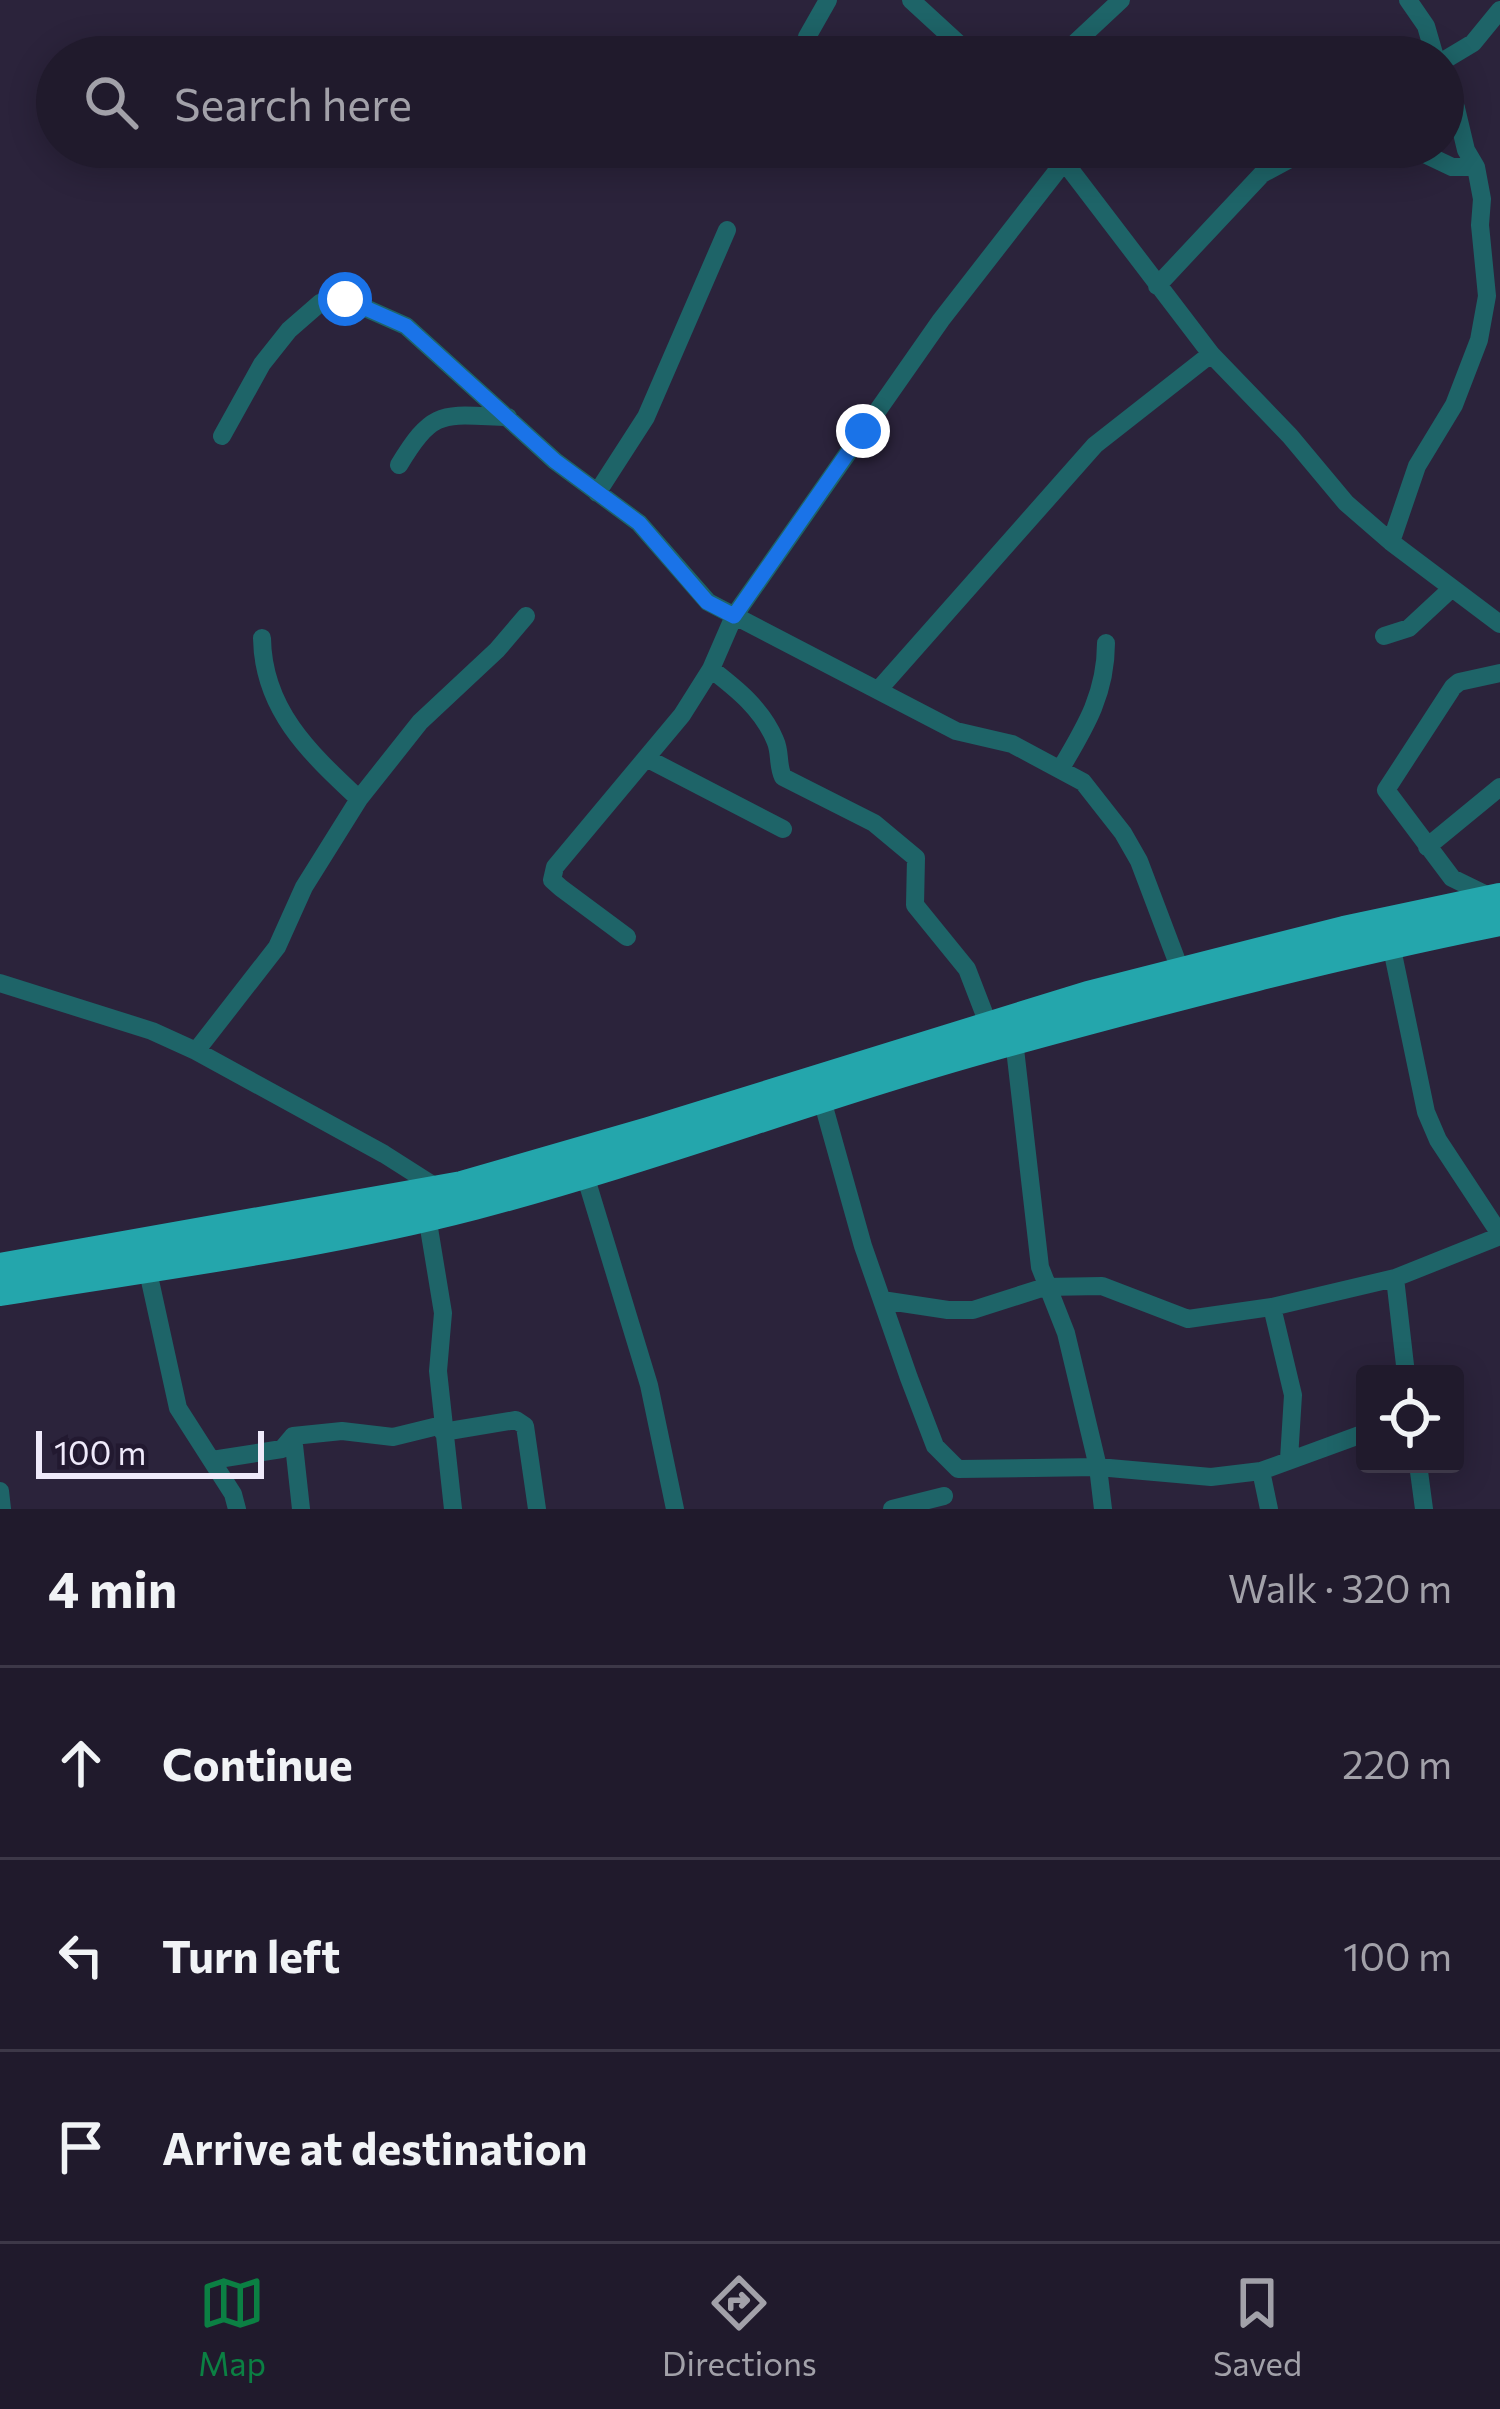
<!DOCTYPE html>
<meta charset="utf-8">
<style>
:root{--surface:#201a2c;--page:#282334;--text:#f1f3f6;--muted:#a2a1a9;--line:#3d3848;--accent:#0b8043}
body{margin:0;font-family:Commissioner,sans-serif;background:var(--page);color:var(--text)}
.controls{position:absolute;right:36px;bottom:36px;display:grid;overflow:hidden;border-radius:12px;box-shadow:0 6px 30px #0003}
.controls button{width:108px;height:108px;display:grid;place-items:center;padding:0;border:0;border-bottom:3px solid var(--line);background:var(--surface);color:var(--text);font:60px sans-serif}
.scale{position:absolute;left:36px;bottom:30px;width:228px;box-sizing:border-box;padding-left:12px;border:6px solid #efeafa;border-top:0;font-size:33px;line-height:42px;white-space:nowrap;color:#efeafa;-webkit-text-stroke:9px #221930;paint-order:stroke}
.stop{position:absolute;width:36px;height:36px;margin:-27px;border:9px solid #1a73e8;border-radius:50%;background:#fff}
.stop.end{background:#1a73e8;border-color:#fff;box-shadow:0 3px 12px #0008}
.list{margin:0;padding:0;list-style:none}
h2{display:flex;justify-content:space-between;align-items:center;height:156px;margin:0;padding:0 48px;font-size:51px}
h2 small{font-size:39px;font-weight:400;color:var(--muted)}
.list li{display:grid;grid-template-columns:78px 1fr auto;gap:36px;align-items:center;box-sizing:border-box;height:192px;padding:0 48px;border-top:3px solid var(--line)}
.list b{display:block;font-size:45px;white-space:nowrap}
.list em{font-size:39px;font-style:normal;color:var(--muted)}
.icon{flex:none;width:66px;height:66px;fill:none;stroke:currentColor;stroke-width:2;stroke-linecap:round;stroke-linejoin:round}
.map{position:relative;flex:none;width:1500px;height:1509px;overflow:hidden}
.search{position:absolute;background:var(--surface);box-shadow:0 6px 30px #0003;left:36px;right:36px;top:36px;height:132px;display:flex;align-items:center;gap:30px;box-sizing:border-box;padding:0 42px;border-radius:66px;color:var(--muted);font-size:45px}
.sheet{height:732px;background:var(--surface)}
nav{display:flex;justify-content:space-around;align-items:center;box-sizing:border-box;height:168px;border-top:3px solid var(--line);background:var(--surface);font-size:33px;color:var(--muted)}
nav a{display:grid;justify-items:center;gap:6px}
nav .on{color:var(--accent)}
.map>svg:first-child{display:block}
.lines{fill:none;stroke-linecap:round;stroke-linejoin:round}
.minor{stroke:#1e6468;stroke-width:18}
.trunk{stroke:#24a6ac;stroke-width:30}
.route{stroke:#1a73e8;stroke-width:15}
</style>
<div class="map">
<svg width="1500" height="1509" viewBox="0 0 1500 1509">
<rect width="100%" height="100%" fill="#2b233b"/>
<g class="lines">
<path class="minor" d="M911 0 973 57
M1408 0 1426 26 1435 57
M803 57 807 37 828 0
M1060 57 1121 0
M1443 61 1473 43 1500 10
M1053 147 1211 354 1290 436 1346 503 1391 542 1500 624
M1410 147 1452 167H1476
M1157 286 1262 174 1312 147
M222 436 262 364 289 330 320 303 345 299 406 326 555 461 639 523 708 602 956 731 1012 744 1083 782 1123 833 1139 861 1181 972
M399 465C434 407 443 415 508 417
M597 493 646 417 727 230
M1391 542 1417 466 1454 405 1479 340 1487 296 1480 225 1482 199 1476 167 1466 150 1456 108 1443 80
M1384 636 1409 628 1451 589
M262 638C263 710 310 753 359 799
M711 669C737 689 762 709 775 740 781 753 777 764 783 777L874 823 916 858 915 905 967 969 989 1026
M880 688 1095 445 1211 354
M648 759 783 829
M1061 768C1086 726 1106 693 1106 643
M1427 847 1500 787
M1491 897 1452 878 1386 790 1453 687 1459 682 1500 673
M627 937 561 888 552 880 555 867 682 715 711 669 734 616 941 320 1064 162
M1391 944 1426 1112 1438 1140 1500 1234
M0 983 152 1031 196 1051 384 1154 439 1189
M1014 1040 1040 1267 1066 1333 1098 1467 1103 1509
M196 1051 277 947 304 887 359 799 420 722 497 650 526 616
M819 1089 863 1246 909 1378 935 1446 958 1469 1098 1467 1211 1477 1261 1471 1365 1433
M585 1175 649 1385 675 1509
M427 1216 443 1313 438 1371 453 1509
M147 1267 178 1408 233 1494 237 1509
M1395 1278 1406 1374
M882 1300 948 1310H973L1045 1287 1102 1286 1188 1319 1272 1307 1395 1278 1500 1236
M1272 1307 1293 1395 1289 1459
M443 1432 516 1420 525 1426 537 1509
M293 1436 301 1509
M212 1460 282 1449 293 1436 342 1431 393 1437 442 1425
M1418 1464 1424 1509
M1261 1471 1269 1509
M0 1491 2 1509
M892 1509 944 1496"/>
<path class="trunk" d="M0 1268 462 1186 649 1132 1088 996 1344 931 1500 898
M0 1291C158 1265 320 1245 474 1205 657 1157 832 1089 1014 1040 1175 996 1336 954 1500 921"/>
</g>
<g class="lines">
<path class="route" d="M345 299 406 326 555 461 639 523 707 602 734 616 863 431"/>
</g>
</svg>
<div class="controls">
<button><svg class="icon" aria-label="locate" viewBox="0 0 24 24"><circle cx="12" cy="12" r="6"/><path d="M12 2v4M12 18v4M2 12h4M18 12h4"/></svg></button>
</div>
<div class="scale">100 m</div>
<div class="stop" style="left:345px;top:299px"></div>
<div class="stop end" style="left:863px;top:431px"></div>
<div class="search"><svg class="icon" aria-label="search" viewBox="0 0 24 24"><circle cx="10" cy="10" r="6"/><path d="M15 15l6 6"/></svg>Search here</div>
</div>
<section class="sheet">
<h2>4 min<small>Walk · 320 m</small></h2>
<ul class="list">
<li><svg class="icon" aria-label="ahead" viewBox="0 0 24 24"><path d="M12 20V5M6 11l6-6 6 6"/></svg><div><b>Continue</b></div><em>220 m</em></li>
<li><svg class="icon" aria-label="left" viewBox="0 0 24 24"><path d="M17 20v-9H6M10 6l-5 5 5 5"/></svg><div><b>Turn left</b></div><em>100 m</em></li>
<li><svg class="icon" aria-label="arrive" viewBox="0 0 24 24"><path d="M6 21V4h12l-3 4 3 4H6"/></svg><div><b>Arrive at destination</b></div></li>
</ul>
</section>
<nav>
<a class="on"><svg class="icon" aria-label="map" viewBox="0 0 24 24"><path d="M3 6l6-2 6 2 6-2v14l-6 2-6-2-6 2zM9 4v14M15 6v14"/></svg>Map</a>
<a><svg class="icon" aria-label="directions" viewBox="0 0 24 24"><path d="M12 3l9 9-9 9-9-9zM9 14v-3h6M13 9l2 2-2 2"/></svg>Directions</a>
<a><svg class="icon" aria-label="saved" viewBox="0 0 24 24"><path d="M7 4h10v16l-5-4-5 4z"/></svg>Saved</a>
</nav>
